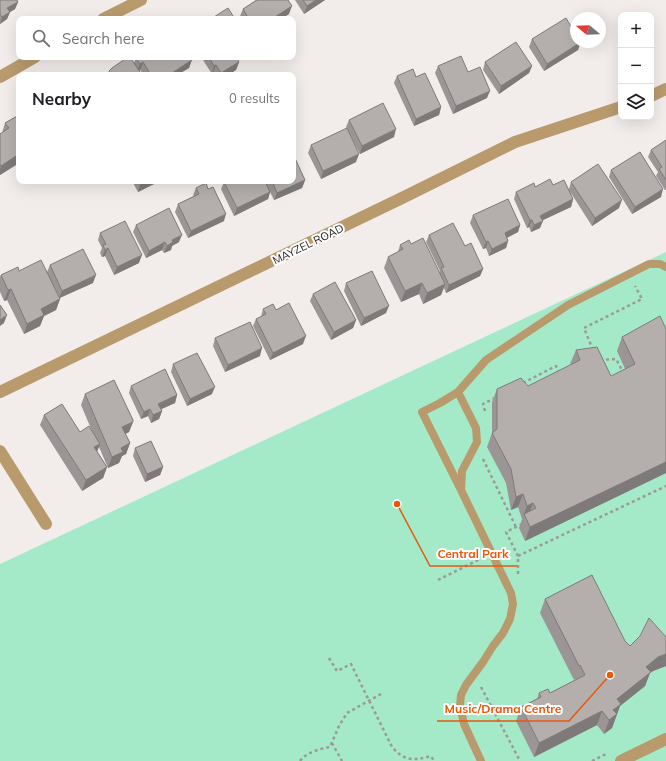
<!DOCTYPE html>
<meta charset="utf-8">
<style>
:root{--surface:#fff;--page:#f6f6f6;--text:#202124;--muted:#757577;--line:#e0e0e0}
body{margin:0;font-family:Mulish,sans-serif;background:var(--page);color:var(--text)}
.controls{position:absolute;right:12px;top:12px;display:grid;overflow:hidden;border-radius:8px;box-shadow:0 4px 16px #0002}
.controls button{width:36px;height:36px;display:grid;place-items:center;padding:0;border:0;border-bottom:1px solid var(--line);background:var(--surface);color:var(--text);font:20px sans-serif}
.compass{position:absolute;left:570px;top:12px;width:36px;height:36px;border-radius:50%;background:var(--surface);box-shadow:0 4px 16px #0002;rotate:289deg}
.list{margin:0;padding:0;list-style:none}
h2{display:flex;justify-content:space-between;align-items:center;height:52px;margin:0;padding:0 16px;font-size:17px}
h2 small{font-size:13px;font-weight:400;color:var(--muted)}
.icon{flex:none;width:22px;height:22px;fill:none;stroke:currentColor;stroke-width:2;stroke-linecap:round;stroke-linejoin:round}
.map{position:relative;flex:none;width:666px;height:761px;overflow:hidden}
.search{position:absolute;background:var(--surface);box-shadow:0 4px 16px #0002;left:16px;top:16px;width:280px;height:44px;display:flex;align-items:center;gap:10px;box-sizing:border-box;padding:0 14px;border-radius:8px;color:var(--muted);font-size:15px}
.panel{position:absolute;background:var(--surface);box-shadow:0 4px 16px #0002;left:16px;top:72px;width:280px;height:112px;border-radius:8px}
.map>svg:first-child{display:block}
.green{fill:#a4eac9}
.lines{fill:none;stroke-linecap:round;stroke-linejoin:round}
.path{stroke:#9d9998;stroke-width:2.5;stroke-dasharray:3 3;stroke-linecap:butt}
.lane{stroke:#b89a6d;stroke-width:8}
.street{stroke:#b89a6d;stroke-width:12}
.wall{fill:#9b9695}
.shaded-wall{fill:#7e7a79}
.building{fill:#b4afad;stroke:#7e7a79}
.labels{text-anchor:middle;stroke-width:4;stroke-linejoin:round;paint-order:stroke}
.street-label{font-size:11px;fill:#1d1b1a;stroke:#fff}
.leader{fill:none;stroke:#e8590c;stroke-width:1.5}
.callout-dot{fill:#e8590c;stroke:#fff;stroke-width:1.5}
.callout-label{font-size:12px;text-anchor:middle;font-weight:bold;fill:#e8590c;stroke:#fff;stroke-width:4;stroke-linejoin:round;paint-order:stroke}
</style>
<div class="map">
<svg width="666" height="761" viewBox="0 0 666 761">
<rect width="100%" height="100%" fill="#f2edeb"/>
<path class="green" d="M666 252V761H0V564Z"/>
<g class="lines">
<path class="path" d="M593 350 584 328 642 299 635 286
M600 360 616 359 623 372
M523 383 556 366 560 374
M485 411 483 404 495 398
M483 459 516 527
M518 556 666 486
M518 574V556L506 532 522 524
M438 580 480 559
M329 658 337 671 351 664 392 747C404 761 414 761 431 756L434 761
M481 687 520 761
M332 743 342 761
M300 761C307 752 319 749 330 747L339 726 347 713 381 694
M592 761 606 754"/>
<path class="lane" d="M458 392 476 428 477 442 462 471 461 490 511 593 513 604 510 619 503 633 493 646 483 662 466 685 461 695 460 706 464 724 481 761
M460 488 422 412 440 403 458 392 486 360 568 305 649 264H660L666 267"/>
<path class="street" d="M103 19 141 0
M0 77 35 57
M651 96 666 89
M0 392 402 198 515 142 621 107
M0 451 46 524
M621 761 666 739"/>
</g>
<path class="wall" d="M0 0 18 2 15 9 10 12 7 19 0 24Z
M256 0H288L289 14 281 19H242L240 16 243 9Z
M295 0H325L304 14Z
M532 39 581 42 578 50 544 71 529 47Z
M136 57H190L189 68 177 75H144L140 70H139L142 75H108L109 71 134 63Z
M201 57H236L239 62 236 70 228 75H215L213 73 212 74Z
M485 62 532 66 529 73 499 94 483 70Z
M438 66 468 72 487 98 453 114 435 73Z
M397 76 416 77 441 107 439 115 414 126 394 83Z
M19 115V163L0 175V134L2 133 5 123Z
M349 120 394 137 360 154 346 127Z
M666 140V190H665L656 176 658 172 648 157 651 150Z
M311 145 356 162 321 179 308 153Z
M611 170 661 197 632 214 609 177Z
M305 180 302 188 274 200 270 192 268 199 234 216 221 189 224 182Z
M132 181H157L156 183 138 192Z
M571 182 619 208 592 226 569 190 573 199 571 207 542 220 540 228 531 232 529 227 527 228 514 199 516 192 535 187 553 185 569 189Z
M196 188 208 189 224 221 188 238 175 212 178 204 194 196 193 195Z
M473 215 520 225 518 232 507 238 508 241 506 248 489 256 486 248 483 249 470 223Z
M136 225 179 242 172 246 171 250 164 253 162 250 146 258 133 232Z
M100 233 139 263 114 275 105 256 102 257 100 253 102 248 98 240Z
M429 235 465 246 483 269 480 276 446 293 444 288 441 295 423 304 419 294 401 302 384 268 388 257 398 252 400 245 411 244 440 272V271L426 242Z
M50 265 93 283 60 298V299L56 310 44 316 40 326 24 334 7 300 4 301 0 292V277L1 275 19 271 47 272Z
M346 283 386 313 361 326 344 291Z
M313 294 356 320 353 328 331 340 310 301Z
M263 309 276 310 303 344 270 360 253 326 256 319 261 317Z
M666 329V473L525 541 519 528 522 519 518 507 511 510 506 483 487 447 492 433V402L497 389 528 386 571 365 570 364 576 350 611 376 625 369 617 351 622 337Z
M215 338 260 356 225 372 213 346Z
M173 364 212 394 187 406 171 372Z
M131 386 177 395 175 403 161 409 162 411 159 419 151 423 148 416 141 419 129 393Z
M85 394 133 422 129 432 125 434 130 443 126 454 122 456 119 463 108 468 99 447 97 452 107 467 103 478 82 491 40 425 44 415 80 432 92 431 81 405Z
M135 448 163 467 160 475 145 482 133 456Z
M545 599 625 641 630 646 666 637V666L653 671 650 673 645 686 620 706 612 728 604 734 597 725 534 757 516 721 521 707 537 699 539 693H550L576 680 575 679 574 680 540 613Z"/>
<path class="shaded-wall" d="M316 0H325L304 14 307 6Z
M18 2 15 9 10 12 7 19 0 24 2 17 7 8Z
M292 6 289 14 281 19H275V17Z
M581 42 578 50 544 71 547 64Z
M192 60 189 68 177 75H169Z
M143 62 140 70 137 72 140 64Z
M239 62 236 70 228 75H220L221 73Z
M216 65 213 73 212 74 214 66Z
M532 66 529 73 499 94 501 86Z
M490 91 487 98 453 114 456 106Z
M441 107 439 115 414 126 416 119Z
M396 129 394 137 360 154 362 146Z
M19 154V163L0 175V169L1 166Z
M359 154 356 162 321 179 323 171Z
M305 180 302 188 274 200 277 193Z
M148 181H157L156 183 138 192 140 185Z
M663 189 661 197 632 214 635 207Z
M270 192 268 199 234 216 237 208Z
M573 199 571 207 537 223 540 216Z
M622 200 619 208 592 226 595 218Z
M226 214 224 221 188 238 191 231Z
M530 220H532L529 227 527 228Z
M543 221 540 228 531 232 534 225Z
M520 225 518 232 502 240 505 233Z
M182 235 179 242 172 246 171 250 164 253 167 246 172 240Z
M488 241 486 248 483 249 486 242Z
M508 241 506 248 489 256 492 249Z
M165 242 162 250 146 258 149 251Z
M108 248 105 256 102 257 105 250Z
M142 255 139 263 114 275 117 267Z
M483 269 480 276 446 293 449 285Z
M96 275 93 283 59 298 62 291Z
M422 283 419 294 401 302 405 291Z
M445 284 441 295 423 304 427 293Z
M11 289 7 300 4 301 8 290Z
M60 299 56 310 44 316 40 326 24 334 27 324 41 309Z
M389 306 386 313 361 326 364 318Z
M7 315 4 323 0 326V320Z
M356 320 353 328 331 340 334 332Z
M306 336 303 344 270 360 273 353Z
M262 348 260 356 225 372 228 365Z
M215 387 212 394 187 406 190 399Z
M177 395 175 403 155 412 158 404Z
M150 409 148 416 141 419 144 412Z
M162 411 159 419 151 423 153 415Z
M133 422 129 432 118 438 122 427Z
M130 443 126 454 122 456 119 463 108 468 112 457 121 448Z
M100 444 96 454 94 447Z
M666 462V473L525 541 530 527Z
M107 467 103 478 82 491 86 480Z
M163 467 160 475 145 482 147 474Z
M523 494 518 507 511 510 516 497Z
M533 503 528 516 524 514 522 519 527 506Z
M666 654V666L653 671 650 673 645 686 620 706 612 728 604 734 617 699 646 667 658 657Z
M602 711 597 725 534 757 539 743Z"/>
<path class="building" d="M0 0H17L18 2 7 8 10 12 2 17 0 14Z
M257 0H288L292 6 275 17 277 19H249L243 9Z
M303 0H316L307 6Z
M228 8 235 19H215L214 17Z
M566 18 576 35V42H581L547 64 532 39Z
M516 42 532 66 501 86 485 62Z
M461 56 468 72 480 67 490 91 456 106 438 66Z
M128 57H130L142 75H109L111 74 109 71 112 68Z
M138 57H190L192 60 169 75H151L143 62 140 64 136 58Z
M209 57H236L239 62 221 73 216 65 214 66Z
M413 69 416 77 425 73 441 107 416 119 397 76Z
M383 103 396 129 362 146 349 120Z
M19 115V154L1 166 0 165V134L9 128 5 123Z
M347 128 359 154 323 171 311 145Z
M666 140V180L659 169 662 167 651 150Z
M640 152 663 189 635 207 611 170Z
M293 154 305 180 277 193 272 181H293Z
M598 164 622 200 595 218 571 182Z
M550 179 553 185 564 180 573 199 540 216 543 221 534 225 532 220H530L516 192 534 183 535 187Z
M139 181H148L140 185Z
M226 181H265L270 192 237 208 224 182Z
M206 183 208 189 213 187 226 214 191 231 178 204 199 194 196 188Z
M508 199 520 225 505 233 508 241 492 249 488 241 486 242 473 215Z
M169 208 182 235 172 240 173 242 167 246 165 242 149 251 136 225Z
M125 221 142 255 117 267 108 248 105 250 103 245 106 244 100 233Z
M453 223 465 246 471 243 483 269 449 285 441 268 444 267 429 235Z
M423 238 445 284 427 293 422 283 405 291 388 257 403 249 400 245 409 240 411 244Z
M83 249 96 275 62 291 50 265Z
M41 260 60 299 41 309 44 315 27 324 11 289 8 290 1 275 18 267 19 271Z
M372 271 389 306 364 318 346 283Z
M335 282 356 320 334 332 313 294Z
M289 303 306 336 273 353 256 319 266 314 263 309 273 304 276 310Z
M0 305 7 315 0 320Z
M660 316 666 329V462L530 527 524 514 536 508 533 503 527 506 523 494 516 497 511 469 492 433 497 429V389L521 378 528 386 580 360 576 350 597 347 611 376 635 364 622 337Z
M250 322 262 348 228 365 215 338Z
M197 353 215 387 190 399 173 364Z
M165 369 177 395 158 404 162 411 153 415 150 409 144 412 131 386Z
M114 380 133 420V422L122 427 130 443 121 448 123 452 112 457 85 394Z
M62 404 80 432 89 426 100 444 94 447 107 467 86 480 44 415Z
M151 441 163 467 147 474 135 448Z
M592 575 625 641 630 646 640 636 649 618 666 637V654L658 657 646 667 651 672 617 699 621 704 613 710 617 714 609 720 602 711 539 743 521 707 541 697 539 693 548 689 550 693 585 675 580 665 579 666 545 599Z"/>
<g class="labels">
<g class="street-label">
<text transform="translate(308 244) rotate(-26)" y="4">MAYZEL ROAD</text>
</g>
</g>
<path class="leader" d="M397 504L430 566H517M610 675L569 721H437"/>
<g class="callout-dot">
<circle cx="397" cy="504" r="4"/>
<circle cx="610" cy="675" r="4"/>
</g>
<g class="callout-label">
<text x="473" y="558">Central Park</text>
<text x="503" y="713">Music/Drama Centre</text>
</g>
</svg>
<div class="controls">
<button>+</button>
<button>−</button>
<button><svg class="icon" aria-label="layers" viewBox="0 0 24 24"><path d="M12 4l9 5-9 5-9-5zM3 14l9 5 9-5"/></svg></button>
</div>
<svg class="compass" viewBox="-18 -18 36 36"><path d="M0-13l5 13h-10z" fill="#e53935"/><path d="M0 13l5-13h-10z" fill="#757577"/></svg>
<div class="search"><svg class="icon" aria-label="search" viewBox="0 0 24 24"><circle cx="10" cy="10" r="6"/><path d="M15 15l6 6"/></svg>Search here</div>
<section class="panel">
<h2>Nearby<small>0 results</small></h2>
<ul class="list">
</ul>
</section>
</div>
